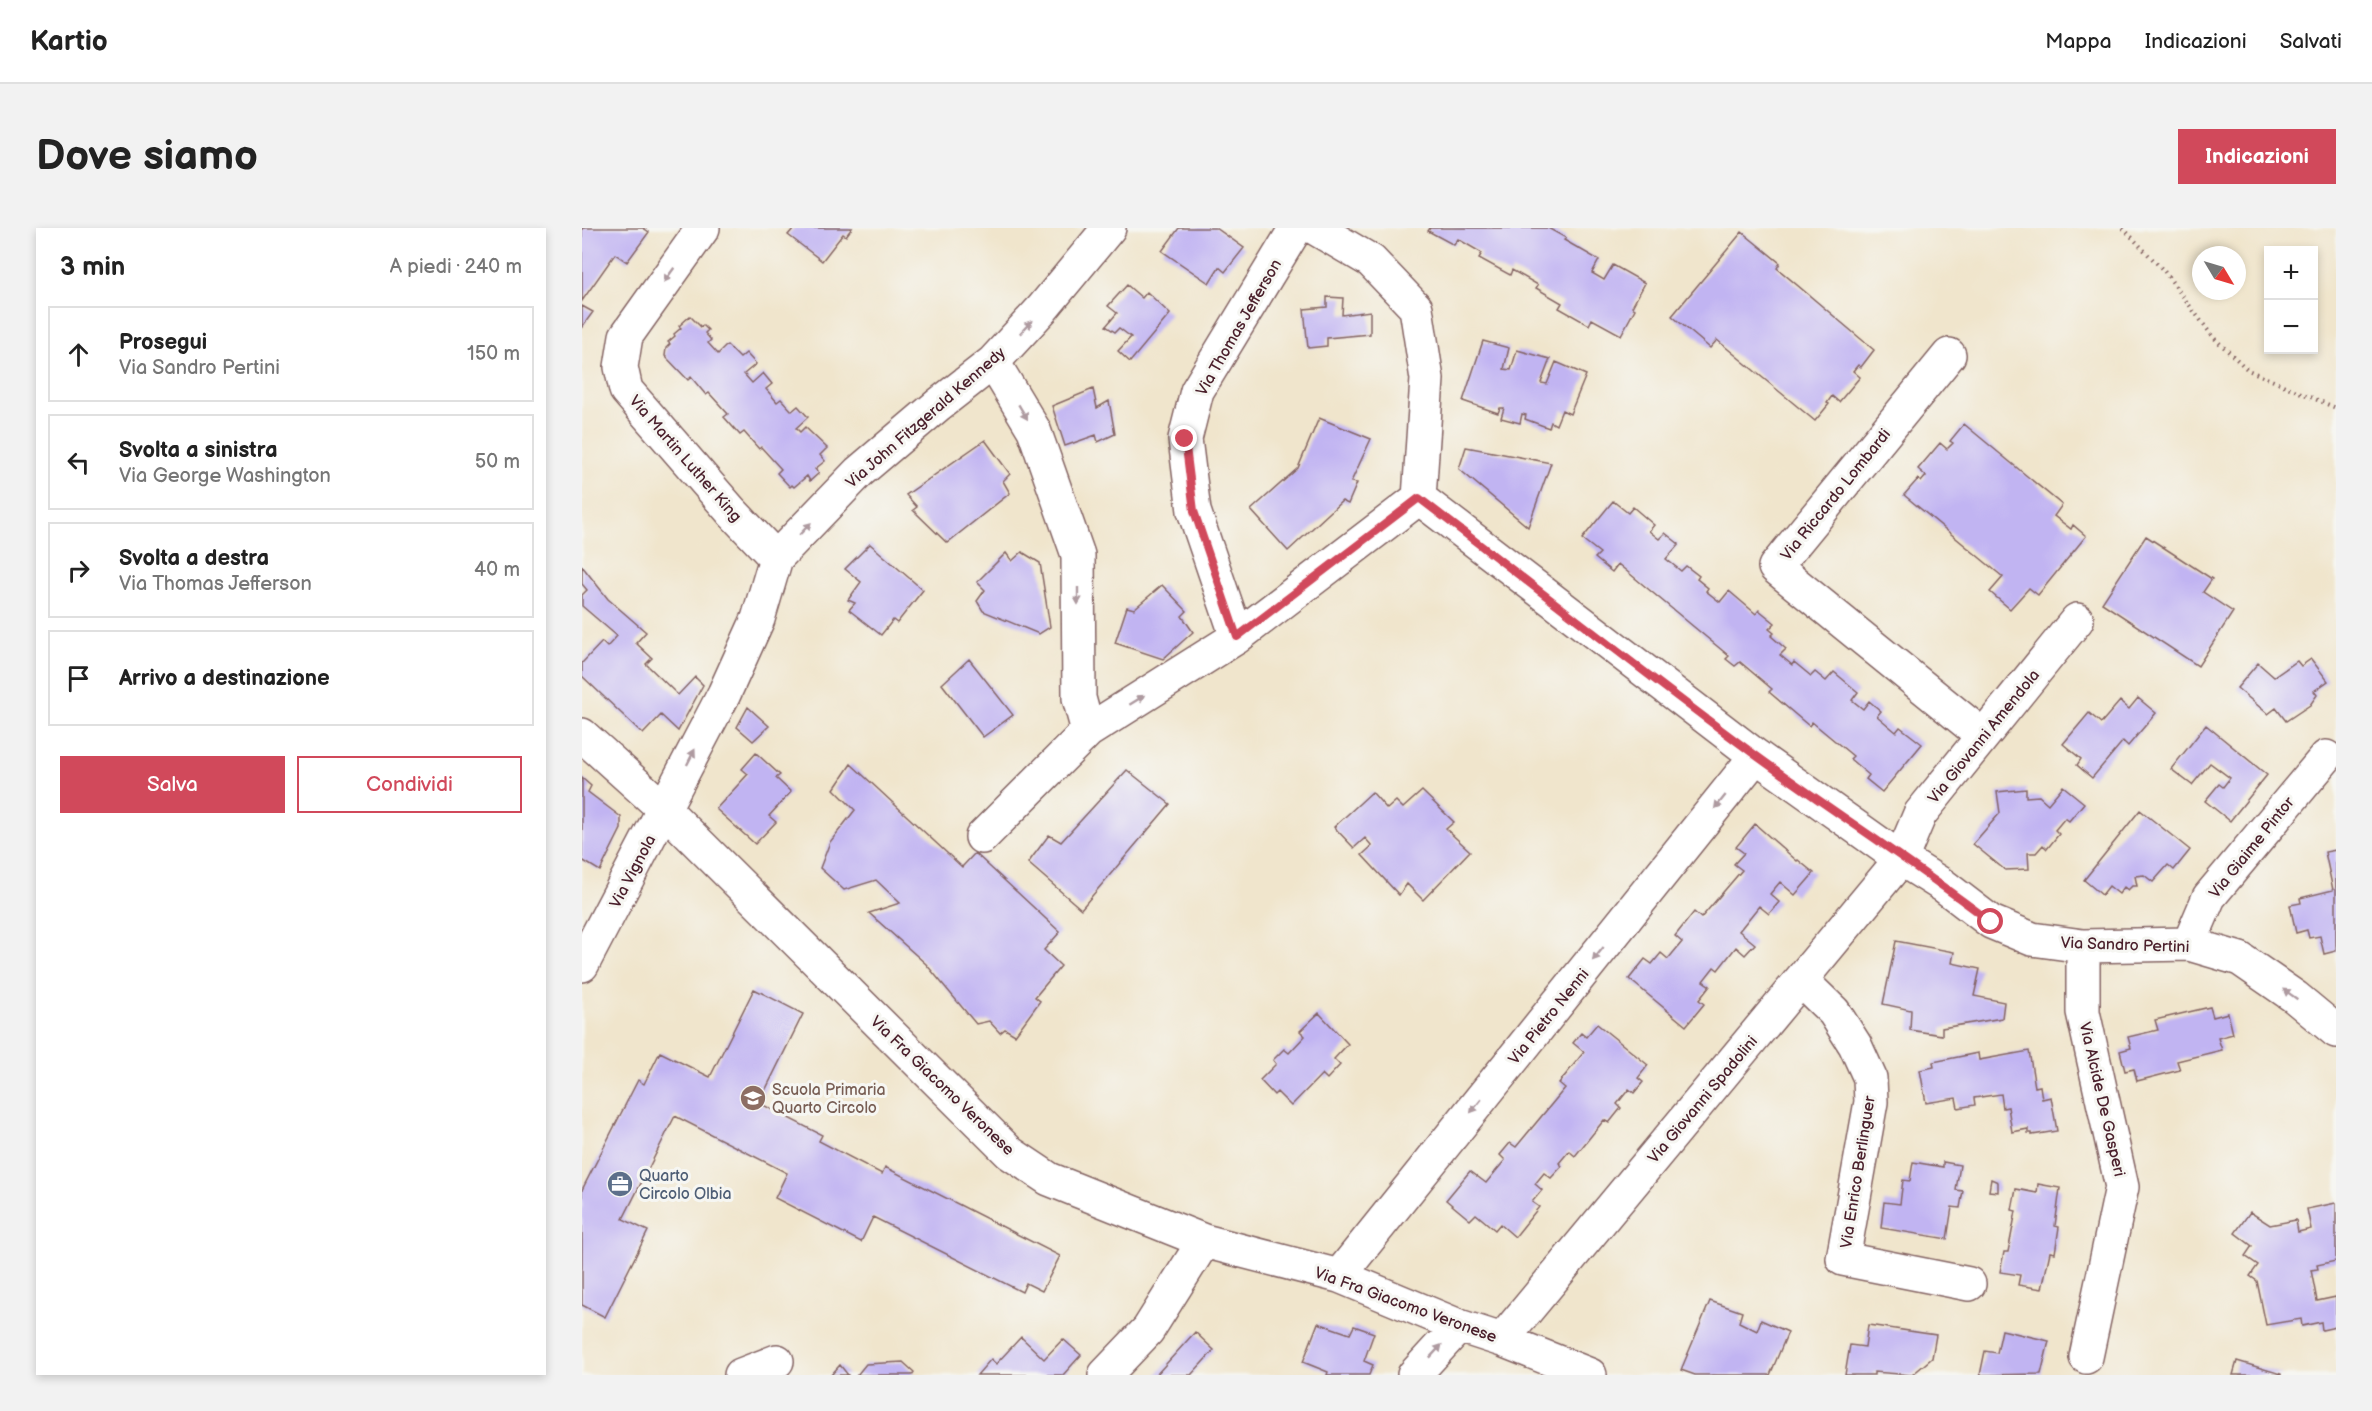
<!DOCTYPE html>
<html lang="it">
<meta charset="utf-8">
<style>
:root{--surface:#fff;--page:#f2f2f2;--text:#222;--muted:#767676;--line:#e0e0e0;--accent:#d1495b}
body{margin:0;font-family:"Balsamiq Sans",sans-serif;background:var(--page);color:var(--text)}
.controls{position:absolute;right:18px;top:18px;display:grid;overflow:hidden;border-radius:0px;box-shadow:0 3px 9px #0003}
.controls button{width:54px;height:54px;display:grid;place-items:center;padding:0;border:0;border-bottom:2px solid var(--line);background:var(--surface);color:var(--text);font:30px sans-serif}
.compass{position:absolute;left:1610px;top:18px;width:54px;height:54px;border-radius:50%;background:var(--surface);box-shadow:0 3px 9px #0003;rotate:128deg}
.stop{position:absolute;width:18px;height:18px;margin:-14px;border:4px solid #d1495b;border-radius:50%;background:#fff}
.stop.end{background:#d1495b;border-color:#fff;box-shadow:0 2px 6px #0008}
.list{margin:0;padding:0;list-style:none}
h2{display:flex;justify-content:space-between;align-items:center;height:78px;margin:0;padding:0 24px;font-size:26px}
h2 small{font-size:20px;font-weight:400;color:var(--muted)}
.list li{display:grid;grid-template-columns:39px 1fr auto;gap:18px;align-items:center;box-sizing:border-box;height:96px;margin:0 12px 12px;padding:0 12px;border:2px solid var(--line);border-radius:0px}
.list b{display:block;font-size:22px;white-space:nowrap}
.list p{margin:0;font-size:20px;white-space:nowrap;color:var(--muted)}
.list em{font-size:20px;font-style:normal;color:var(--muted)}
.actions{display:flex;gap:12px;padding:18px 24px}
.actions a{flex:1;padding:14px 0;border:2px solid var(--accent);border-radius:0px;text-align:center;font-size:21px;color:var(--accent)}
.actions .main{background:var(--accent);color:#fff}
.icon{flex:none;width:33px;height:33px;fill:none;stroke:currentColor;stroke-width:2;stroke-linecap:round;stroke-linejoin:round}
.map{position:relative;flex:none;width:1754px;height:1147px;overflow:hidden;border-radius:0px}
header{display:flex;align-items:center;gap:36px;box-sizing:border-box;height:84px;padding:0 30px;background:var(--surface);border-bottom:2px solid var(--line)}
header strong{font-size:28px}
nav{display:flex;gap:33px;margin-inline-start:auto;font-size:21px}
.intro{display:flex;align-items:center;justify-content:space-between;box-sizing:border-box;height:144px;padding:0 36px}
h1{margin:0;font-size:42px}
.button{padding:15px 27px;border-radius:0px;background:var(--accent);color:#fff;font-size:21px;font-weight:700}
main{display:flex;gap:36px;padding:0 36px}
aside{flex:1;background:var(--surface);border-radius:0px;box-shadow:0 3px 9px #0003}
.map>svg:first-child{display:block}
.building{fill:#c1b4f2}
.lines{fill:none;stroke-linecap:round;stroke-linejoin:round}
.minor-casing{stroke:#846463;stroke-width:36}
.path{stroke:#846463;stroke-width:4;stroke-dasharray:1.5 4.5;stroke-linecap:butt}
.minor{stroke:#fff;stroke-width:33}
.oneway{fill:#ae9aa0}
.route{stroke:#d1495b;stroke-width:8}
.labels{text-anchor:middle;stroke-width:6;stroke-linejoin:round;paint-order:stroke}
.street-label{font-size:16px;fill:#4a1f2b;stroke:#f6f6f2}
.education-label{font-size:16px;fill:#785e54;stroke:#f6f6f2;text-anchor:start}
.service-label{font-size:16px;fill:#4e5e75;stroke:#f6f6f2;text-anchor:start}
</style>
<header>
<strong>Kartio</strong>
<nav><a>Mappa</a><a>Indicazioni</a><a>Salvati</a></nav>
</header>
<div class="intro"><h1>Dove siamo</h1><a class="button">Indicazioni</a></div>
<main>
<aside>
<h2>3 min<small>A piedi · 240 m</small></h2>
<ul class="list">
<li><svg class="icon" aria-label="ahead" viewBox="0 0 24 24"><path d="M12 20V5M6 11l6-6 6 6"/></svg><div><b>Prosegui</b><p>Via Sandro Pertini</p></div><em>150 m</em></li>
<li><svg class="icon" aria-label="left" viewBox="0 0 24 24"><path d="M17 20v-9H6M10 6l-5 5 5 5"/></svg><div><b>Svolta a sinistra</b><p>Via George Washington</p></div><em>50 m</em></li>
<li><svg class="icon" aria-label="right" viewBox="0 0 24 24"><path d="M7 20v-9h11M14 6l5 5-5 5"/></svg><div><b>Svolta a destra</b><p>Via Thomas Jefferson</p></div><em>40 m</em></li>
<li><svg class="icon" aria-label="arrive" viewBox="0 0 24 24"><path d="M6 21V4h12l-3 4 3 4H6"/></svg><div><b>Arrivo a destinazione</b></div></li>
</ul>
<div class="actions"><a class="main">Salva</a><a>Condividi</a></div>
</aside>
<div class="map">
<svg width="1754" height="1147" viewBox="0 0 1754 1147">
<rect width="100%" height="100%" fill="#f6f6f2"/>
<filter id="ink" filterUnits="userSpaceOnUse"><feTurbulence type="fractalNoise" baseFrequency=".0167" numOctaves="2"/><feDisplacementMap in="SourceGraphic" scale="12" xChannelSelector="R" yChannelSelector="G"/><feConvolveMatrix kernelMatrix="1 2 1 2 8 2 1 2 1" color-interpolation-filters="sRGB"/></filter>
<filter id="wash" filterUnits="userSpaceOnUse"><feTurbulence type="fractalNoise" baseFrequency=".008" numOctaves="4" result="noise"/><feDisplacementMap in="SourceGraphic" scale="24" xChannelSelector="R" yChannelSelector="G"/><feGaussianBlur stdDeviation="1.35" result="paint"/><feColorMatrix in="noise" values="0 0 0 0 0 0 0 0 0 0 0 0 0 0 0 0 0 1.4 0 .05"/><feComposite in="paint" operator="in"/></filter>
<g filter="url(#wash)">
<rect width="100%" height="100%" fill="#f0e5cc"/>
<g id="blocks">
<path class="building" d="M0 0H61L67 4 45 34 33 26 0 73Z
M212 0H270L264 8 261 6 240 33 206 7Z
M597 0H634L662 20 643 44 637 39 627 55 580 23Z
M848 0H966L984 10 982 12 1017 32 1010 45 1022 52 1031 37 1063 55 1050 79 1053 81 1039 107 1010 91 1007 97 977 80 980 75 954 60 956 57 930 42 928 47 897 30 900 25 876 11 872 17 846 3Z
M1160 4 1198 35 1195 40 1292 122 1279 139 1276 137 1271 143 1278 149 1257 174 1250 168 1245 175 1247 176 1233 193 1135 112 1128 120 1090 88Z
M545 57 560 70 565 64 588 86 548 134 536 123 549 109 537 100 533 104 524 98 535 85 526 78Z
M745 69 761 70 760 87 788 83V106L745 110V118L726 120 722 81 745 79Z
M0 78 11 84 0 99Z
M108 88 119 99 121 97 126 102 123 105 129 112 126 115 136 126 145 117 158 130 164 125 174 136 162 146 170 155 181 145 190 156 184 161 195 174 199 171 210 183 216 178 226 189 214 200 218 204 223 199 245 220 238 227 243 233 233 241 237 245 228 253 225 248 212 259 210 257 208 259 195 245 199 241 179 219 177 221 162 204 158 207 142 189 146 186 127 165 124 167 109 149 106 152 83 128 84 120 88 116 86 114 93 108 92 106 99 100 97 98Z
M901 113 927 120 922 141 929 142 935 122 968 131 959 155 965 156 974 134 1004 147 988 186 980 182 974 197 969 194 967 200 943 191 944 187 940 186 938 195 919 190 922 180H918L916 185 881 173Z
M511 161 515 180 527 173 533 206 516 214 514 207 483 218 470 178Z
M737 190 789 211 769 254 775 255 766 276 760 273 706 323 669 282 716 240Z
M1382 196 1480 277 1472 288 1489 301 1491 297 1504 308 1456 367 1447 360 1428 381 1408 364 1421 349 1322 267 1336 251 1339 254 1344 248 1336 241 1358 215 1365 221 1371 215 1368 213Z
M403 212 428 246 421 253 428 265 365 315 331 282 335 279 324 267Z
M884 219 969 235 946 299 877 241Z
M1031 273 1046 285 1051 279 1072 297 1067 303 1077 311 1083 305 1097 316 1084 331 1099 343 1104 338 1117 348 1115 351 1126 360 1124 363 1138 374 1147 363 1174 386 1177 382 1193 395 1187 401 1192 405 1189 408 1204 421 1198 427 1210 437 1212 434 1229 448 1233 444 1244 453 1252 444 1276 464 1270 472 1281 481 1287 473 1299 483 1295 488 1314 504 1318 499 1340 516 1300 564 1284 551 1287 547 1268 531 1271 528 1230 494 1227 498 1187 464 1190 461 1158 434 1153 438 1144 431 1147 428 1036 336 1030 344 1013 330 1018 325 1000 311Z
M1564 308 1630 351 1621 364 1651 384 1616 438 1520 375Z
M288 316 341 362 315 395 311 392 299 407 267 382 273 375 266 372 279 354 263 341Z
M440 324 458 335 468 399 457 406 401 383 395 373 403 362 395 354 424 325 430 333Z
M0 338 26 371 64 404 54 415 70 430 64 436 96 467 113 449 121 457 96 503 79 487 61 506 0 448V435L20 414 25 419 35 408 0 378V367L5 362 0 356Z
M580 357 605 383 600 388 611 404 581 431 533 415 545 379 552 381Z
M387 431 431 487 401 509 360 456Z
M1729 431 1746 453 1732 463 1735 467 1728 477 1704 493 1694 480 1686 486 1655 460 1676 435 1692 449 1715 433 1719 438Z
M1556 470 1574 485 1546 518 1541 513 1510 550 1495 537 1499 531 1481 516 1507 485 1519 495 1538 473 1547 481Z
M166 479 187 498 171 513 155 499Z
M1624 497 1685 547 1648 593 1623 573 1637 556 1641 559 1648 550 1628 535 1610 557 1589 541Z
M174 525 198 547 194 550 209 564 187 588 194 594 173 616 134 581 166 546 160 541Z
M269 536 380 639 393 625 478 704 462 722 479 738 453 769 458 773 433 807 423 801 418 805 407 793 394 796 344 736 287 685 318 675 294 652 262 662 238 640 248 614 273 582 252 561Z
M545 542 588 576 499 681 446 635 467 607 479 614Z
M0 550 9 558 6 564 39 589V601L18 643 0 632Z
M1481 558 1502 575 1487 593 1483 590 1473 602 1477 606 1465 621 1461 617 1454 625H1446L1447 641 1423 642 1391 616 1418 585 1415 564 1444 561V569L1457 568 1466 576Z
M840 563 872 594 864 601 888 623 841 672 825 656 817 667 780 627 790 618 783 610 772 620 752 599 790 564 805 581 814 573 821 580Z
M1558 582 1608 622 1592 642 1586 637 1571 654 1562 647 1553 648 1555 658H1550L1546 662 1542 659 1537 666 1527 658 1520 667 1502 652Z
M1173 596 1215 633 1216 632 1232 645 1213 667 1198 654 1188 666 1197 674 1187 686 1177 678 1157 703 1173 716 1163 727 1154 719 1136 742 1132 739 1121 753 1128 758 1117 772 1122 776 1104 798 1047 751 1063 731 1070 736 1079 725 1086 731 1100 714 1093 708 1112 684 1119 690 1160 642 1152 636 1162 625 1154 619Z
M1754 622V723L1742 726 1738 708 1727 710 1725 702 1714 705 1708 677 1719 675 1718 670 1751 662 1743 624Z
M1314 713 1372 724 1370 735 1398 741 1392 768 1422 774 1420 790 1360 800V807L1328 802 1329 782 1301 776Z
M172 761 221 786 177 875 240 907 237 913 300 946 303 939 478 1028 460 1063 444 1055 440 1064 291 989 279 1014 193 970 205 945 93 888 41 991 66 1003 23 1089 0 1077V962L56 852 62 856 78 824 128 849Z
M1628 779 1631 789 1646 785 1651 806 1636 810 1640 822 1595 833 1598 842 1555 853 1552 841 1543 843 1538 823 1549 820 1546 809 1576 802 1573 792Z
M737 785 766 816 752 831 758 837 745 851 740 846 709 878 695 864 692 867 678 852 694 836 691 832 702 821 707 825 723 808 718 803Z
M1015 796 1066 837 1056 850 1061 854 1052 865 1047 861 1035 876 1039 880 1027 895 1022 892 993 928 987 923 977 935 980 938 969 950 962 945 953 956 960 962 950 974 957 979 933 1009 918 996 913 1002 894 986 888 992 864 972 888 943 904 955 923 932 918 927 928 915 934 919 983 860 977 855 1002 824 991 815 999 805 1004 809Z
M1447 823 1453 859 1458 858 1460 871 1469 869 1475 903 1450 907V905H1446V901L1430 904 1426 879 1421 880 1419 866 1392 870 1393 877 1376 880 1374 870 1344 875 1338 842 1352 839 1351 834 1396 825 1397 832Z
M1331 934 1361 939V934L1378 937 1374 962 1381 963 1378 980 1370 979 1365 1011 1299 1000 1302 974 1318 976 1321 952 1328 953Z
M1409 951 1416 954V964L1407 963Z
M1456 956 1478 960 1473 998 1477 999 1473 1025 1468 1024 1460 1061 1436 1057 1438 1047 1418 1044 1422 1024H1426L1434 983 1430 982 1434 961 1455 965Z
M1754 975V1033L1735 1037 1736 1041 1729 1042 1735 1073 1754 1069V1099L1740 1102 1739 1094 1720 1098 1719 1091 1684 1097 1675 1053 1668 1048 1676 1037 1663 1028 1670 1018 1653 1005 1668 984 1688 997 1714 992 1716 1004 1729 1001 1725 981Z
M1128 1073 1160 1084 1157 1094 1175 1103 1179 1092 1206 1104 1188 1147H1113L1099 1142Z
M736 1095 768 1106 772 1098 792 1105 782 1133 791 1137 787 1147H745L746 1144 721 1134Z
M1286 1097 1354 1107 1350 1130 1330 1147 1292 1144V1147H1263L1268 1117 1283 1119Z
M1420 1102 1467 1113 1459 1146 1398 1147 1403 1123 1415 1125Z
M613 1104 632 1122 609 1147H574Z
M439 1109 462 1131 481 1111 499 1127 481 1147H395L409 1131 414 1136Z
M1655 1133 1699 1146V1147H1651Z
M321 1134 332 1144 330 1147H275L284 1136Z
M258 1137 266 1147H249Z"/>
</g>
</g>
<g filter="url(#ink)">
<use href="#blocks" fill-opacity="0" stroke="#846463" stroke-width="1.5"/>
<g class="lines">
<g class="minor-casing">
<path id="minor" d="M121 0 44 108 39 139 44 162 150 284 194 330
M733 0 789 33 834 80 845 151 837 270 1174 528 1319 631 1362 658 1409 694 1450 711 1501 718 1607 716 1658 731 1713 769 1754 803
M1367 127 1193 339 1400 507
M411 134 452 202 496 327 497 470 506 503
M655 409 612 283 603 211 615 163 714 0
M0 507 82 581 428 925 467 951 622 1013 757 1048 877 1098 920 1112 1008 1147
M400 609 506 503 655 409 837 270
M1607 716 1627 669 1744 529
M1501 718V784L1540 959 1504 1129
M0 737 142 466 176 391 194 330 277 244 356 177 411 134 460 81 527 0
M1219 752 1252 784 1273 817 1288 850 1289 874 1261 1031 1387 1056
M757 1048 1174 528
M920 1112 1319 631 1338 586 1495 392
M159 1147 195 1133
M523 1147 566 1102 622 1013
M832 1147 877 1098"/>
</g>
<path class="path" d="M1541 0 1582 43 1631 109 1666 142 1754 180"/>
<use href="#minor" class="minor"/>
</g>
<defs><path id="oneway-solid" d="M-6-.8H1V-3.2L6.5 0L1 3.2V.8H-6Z" transform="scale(1.5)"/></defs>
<g class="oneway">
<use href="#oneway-solid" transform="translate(87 47) rotate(126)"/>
<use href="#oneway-solid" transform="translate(444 99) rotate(-47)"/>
<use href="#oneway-solid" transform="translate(441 184) rotate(59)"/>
<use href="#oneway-solid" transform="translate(223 301) rotate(-46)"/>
<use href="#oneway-solid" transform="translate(496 368) rotate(90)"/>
<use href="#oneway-solid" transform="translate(555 472) rotate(-32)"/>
<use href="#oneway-solid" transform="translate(109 529) rotate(-63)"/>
<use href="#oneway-solid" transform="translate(1138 574) rotate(129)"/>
<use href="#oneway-solid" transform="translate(1016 726) rotate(129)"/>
<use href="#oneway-solid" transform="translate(1708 766) rotate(-145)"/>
<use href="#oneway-solid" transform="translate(894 878) rotate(129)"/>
<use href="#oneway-solid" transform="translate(854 1123) rotate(-47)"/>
</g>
</g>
<g class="lines" filter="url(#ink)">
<path class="route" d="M603 211 612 283 655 409 837 270C950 356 1061 445 1176 529 1253 585 1333 636 1409 694"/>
</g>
<defs>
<g id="school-disc" transform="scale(1.35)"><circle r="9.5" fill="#8d6e63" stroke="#f6f6f2"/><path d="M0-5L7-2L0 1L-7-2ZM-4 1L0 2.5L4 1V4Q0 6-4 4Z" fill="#fff"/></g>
<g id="office-disc" transform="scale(1.35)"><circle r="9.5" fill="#5c6f8a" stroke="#f6f6f2"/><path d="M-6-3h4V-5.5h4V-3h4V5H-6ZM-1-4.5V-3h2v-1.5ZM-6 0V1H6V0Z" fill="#fff"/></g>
</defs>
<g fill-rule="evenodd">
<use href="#school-disc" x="171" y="870"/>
<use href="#office-disc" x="38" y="956"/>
</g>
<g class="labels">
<g class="street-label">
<text transform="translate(656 99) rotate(-60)" y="6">Via Thomas Jefferson</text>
<text transform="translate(343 189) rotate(-41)" y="6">Via John Fitzgerald Kennedy</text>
<text transform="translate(104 230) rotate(49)" y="6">Via Martin Luther King</text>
<text transform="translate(1253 266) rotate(-51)" y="6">Via Riccardo Lombardi</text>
<text transform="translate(1401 508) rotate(-51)" y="6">Via Giovanni Amendola</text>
<text transform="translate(1669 619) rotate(-51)" y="6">Via Giaime Pintor</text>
<text transform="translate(50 643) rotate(-62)" y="6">Via Vignola</text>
<text transform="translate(1543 716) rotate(2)" y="6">Via Sandro Pertini</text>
<text transform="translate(966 788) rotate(-51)" y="6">Via Pietro Nenni</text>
<text transform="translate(361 857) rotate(44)" y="6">Via Fra Giacomo Veronese</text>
<text transform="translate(1120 871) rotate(-50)" y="6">Via Giovanni Spadolini</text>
<text transform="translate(1521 871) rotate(77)" y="6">Via Alcide De Gasperi</text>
<text transform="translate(1275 944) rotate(-81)" y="6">Via Enrico Berlinguer</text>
<text transform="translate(824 1076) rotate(20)" y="6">Via Fra Giacomo Veronese</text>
</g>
<g class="education-label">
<text x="190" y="867">Scuola Primaria<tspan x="190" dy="18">Quarto Circolo</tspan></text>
</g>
<g class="service-label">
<text x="57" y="953">Quarto<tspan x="57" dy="18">Circolo Olbia</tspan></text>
</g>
</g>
</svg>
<div class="controls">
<button>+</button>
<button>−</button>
</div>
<svg class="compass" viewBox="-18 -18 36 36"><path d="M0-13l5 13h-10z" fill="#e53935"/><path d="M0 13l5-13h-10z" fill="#767676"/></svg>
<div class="stop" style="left:1409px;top:694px"></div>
<div class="stop end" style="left:603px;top:211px"></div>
</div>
</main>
